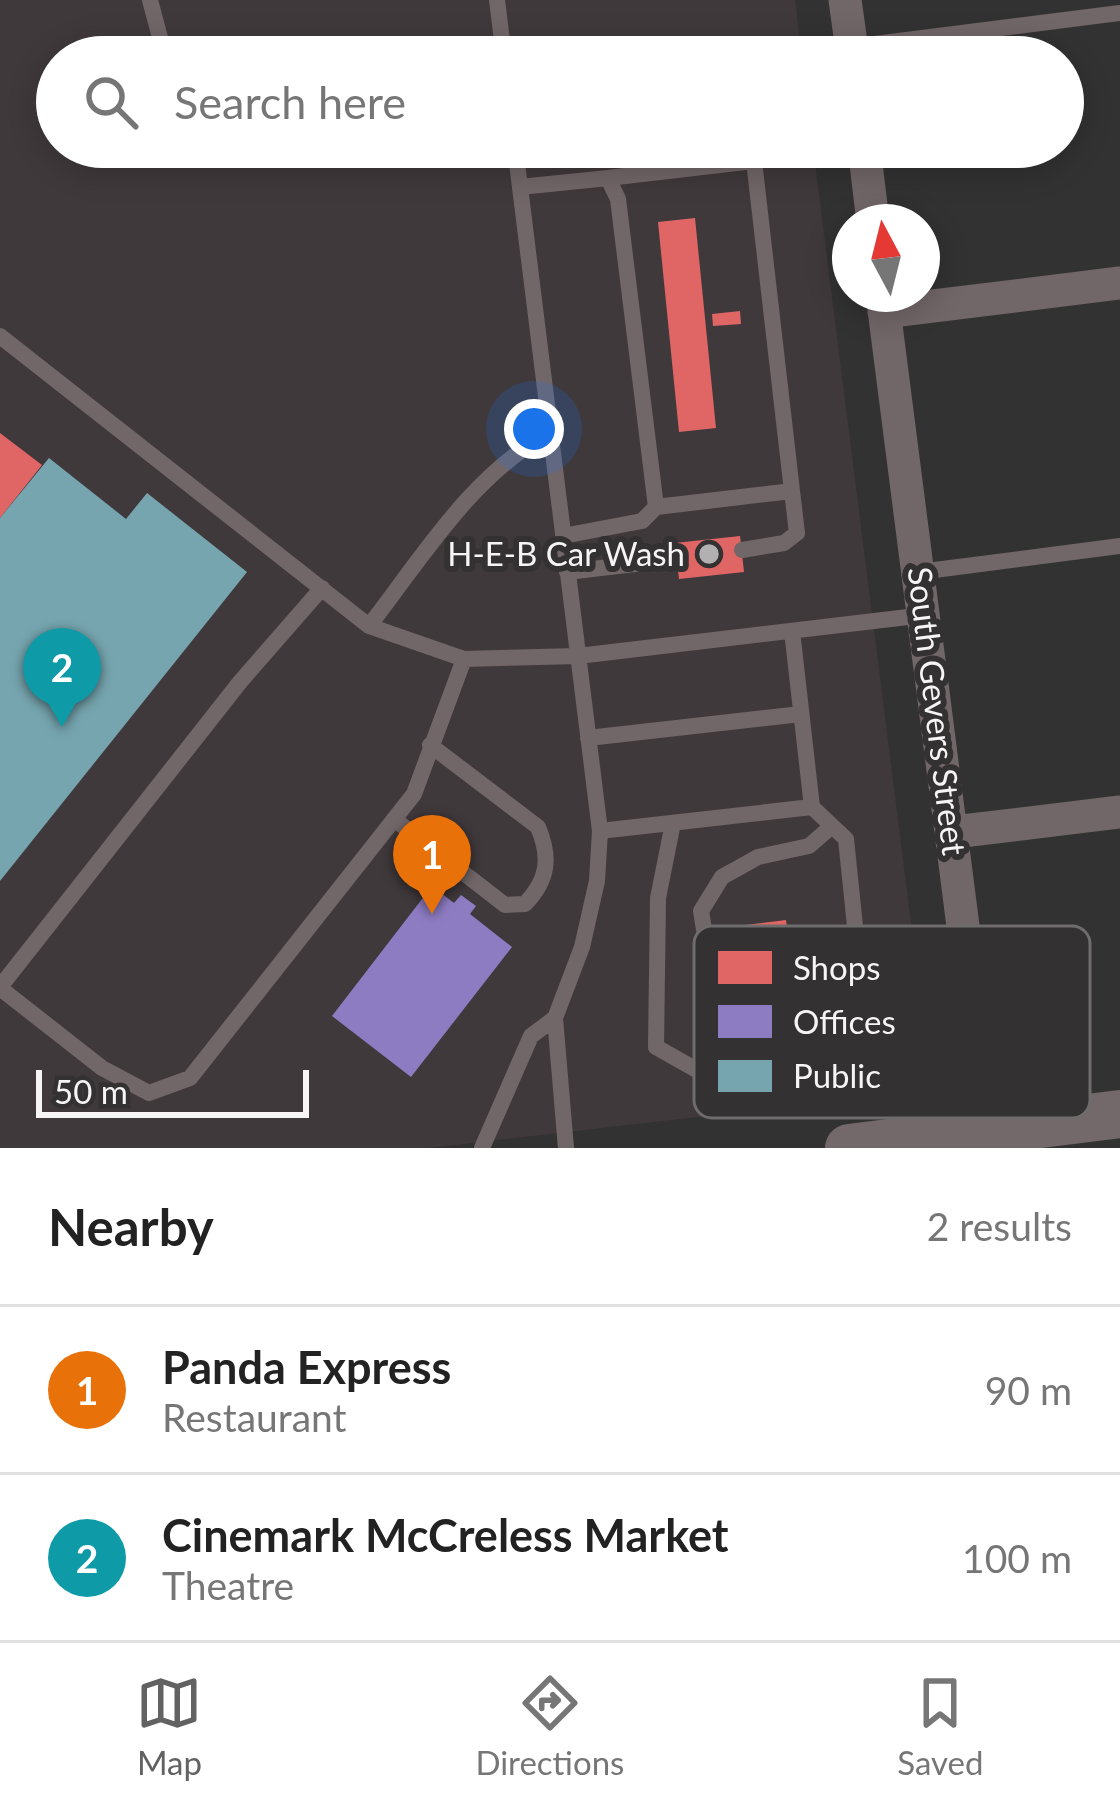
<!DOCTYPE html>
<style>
:root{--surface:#fff;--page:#f6f6f6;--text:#222;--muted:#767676;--line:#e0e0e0;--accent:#636262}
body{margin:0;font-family:Lato,sans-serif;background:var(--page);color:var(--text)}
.compass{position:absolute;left:832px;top:204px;width:108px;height:108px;border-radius:50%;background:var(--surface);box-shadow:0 6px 30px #0003;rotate:353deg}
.scale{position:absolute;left:36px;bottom:30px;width:273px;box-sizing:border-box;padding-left:12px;border:6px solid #f6f4f5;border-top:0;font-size:33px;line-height:42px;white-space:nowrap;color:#f6f4f5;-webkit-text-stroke:9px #343132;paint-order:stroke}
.you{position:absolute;left:534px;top:429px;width:42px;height:42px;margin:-30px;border:9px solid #fff;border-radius:50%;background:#1a73e8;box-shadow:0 0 0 18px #1a73e833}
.badge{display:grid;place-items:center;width:78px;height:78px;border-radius:50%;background:var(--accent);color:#fff;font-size:39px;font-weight:700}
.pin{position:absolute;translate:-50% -99px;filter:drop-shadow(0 3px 6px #0008)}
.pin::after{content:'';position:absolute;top:63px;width:42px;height:36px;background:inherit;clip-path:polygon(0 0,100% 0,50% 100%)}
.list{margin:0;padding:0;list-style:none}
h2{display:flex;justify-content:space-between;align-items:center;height:156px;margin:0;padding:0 48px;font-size:51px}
h2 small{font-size:39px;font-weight:400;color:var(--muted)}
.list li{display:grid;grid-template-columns:78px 1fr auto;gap:36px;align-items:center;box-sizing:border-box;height:168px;padding:0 48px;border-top:3px solid var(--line)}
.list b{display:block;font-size:45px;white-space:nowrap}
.list p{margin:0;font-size:39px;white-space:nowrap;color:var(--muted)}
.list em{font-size:39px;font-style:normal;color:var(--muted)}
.icon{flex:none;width:66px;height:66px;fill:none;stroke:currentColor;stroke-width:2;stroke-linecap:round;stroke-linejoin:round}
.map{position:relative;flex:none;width:1120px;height:1148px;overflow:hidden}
.search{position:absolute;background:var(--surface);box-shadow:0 6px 30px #0003;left:36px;right:36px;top:36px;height:132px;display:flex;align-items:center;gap:30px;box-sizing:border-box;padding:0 42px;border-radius:66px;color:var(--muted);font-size:45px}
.sheet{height:492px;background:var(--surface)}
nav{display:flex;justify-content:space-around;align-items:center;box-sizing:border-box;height:168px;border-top:3px solid var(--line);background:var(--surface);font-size:33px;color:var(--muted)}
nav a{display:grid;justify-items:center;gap:6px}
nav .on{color:var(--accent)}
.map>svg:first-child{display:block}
.built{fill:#40393c}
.shops{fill:#e06666}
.offices{fill:#8e7cc3}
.public{fill:#76a5af}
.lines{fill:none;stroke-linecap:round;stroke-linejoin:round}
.lane{stroke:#726768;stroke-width:16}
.street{stroke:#726768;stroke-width:33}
.secondary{stroke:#74696a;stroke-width:48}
.poi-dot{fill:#b2b0b1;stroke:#343132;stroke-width:4.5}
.labels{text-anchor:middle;stroke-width:12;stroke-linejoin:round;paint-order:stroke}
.poi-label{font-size:33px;fill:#f6f4f5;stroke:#343132;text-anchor:end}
.street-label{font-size:33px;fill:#f6f4f5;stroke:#343132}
.key{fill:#343132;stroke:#6e6c6c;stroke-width:3}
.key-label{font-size:33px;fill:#f6f4f5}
</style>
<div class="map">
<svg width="1120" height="1148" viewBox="0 0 1120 1148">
<rect width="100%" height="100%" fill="#333232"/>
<path class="built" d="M0 0H795L802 57H57V147H813L932 1090 428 1148H0Z"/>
<path class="shops" d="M695 218 716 428 679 432 658 222Z
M740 311 741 324 713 326 712 314Z
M0 433 42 465 0 518Z
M740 536 744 572 679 579 675 543Z
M786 920 795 994 788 1001 794 1057 737 1064 729 997 703 1000 699 968 725 965 721 928Z"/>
<path class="offices" d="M432 886 454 903 461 895 476 906 470 914 512 947 411 1077 332 1016Z"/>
<path class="public" d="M49 458 126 519 147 493 247 572 0 881V518Z"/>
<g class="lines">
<path class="lane" d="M150 0 163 49 173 57
M497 0 504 57
M851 47 1120 13
M515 147 600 831 597 881 582 947 555 1018 566 1148
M608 178 754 161 792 491 656 507
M520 187 608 178 618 199 656 507 642 521 563 536
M0 336 369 626 464 659 578 656 925 615
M742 550 784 543 797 533 792 491
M567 572 677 559
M919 572 1120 546
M369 626C424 555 471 476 550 432
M588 738 801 714
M394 819 505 905 525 904C548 880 551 858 538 827L430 745
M673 823 658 898 656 1047 695 1069 719 1066
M600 831 812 807 792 631
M710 966 701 911 722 877 758 857 809 846 832 826
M0 987 240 682 322 588
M0 988 102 1068 149 1093 190 1078 414 794 464 659
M714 999 719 1066 734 1084 870 1071 846 839 812 807
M482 1148 531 1036 555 1018"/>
<path class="street" d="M845 0 853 57
M864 147 873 222
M882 294 989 1129
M884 312 1120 283
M954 832 1120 812"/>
<path class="secondary" d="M849 1148 1120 1114"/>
</g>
<circle class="poi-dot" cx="709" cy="554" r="12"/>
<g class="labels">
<g class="poi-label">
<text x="685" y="566">H-E-B Car Wash</text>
</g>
<g class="street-label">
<text transform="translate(937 711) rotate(83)" y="12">South Gevers Street</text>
</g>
</g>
<rect x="694" y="926" width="396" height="192" rx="18" class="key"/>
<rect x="718" y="951" width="54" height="33" fill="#e06666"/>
<rect x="718" y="1005" width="54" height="33" fill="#8e7cc3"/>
<rect x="718" y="1060" width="54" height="32" fill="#76a5af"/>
<g class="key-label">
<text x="793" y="980">Shops</text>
<text x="793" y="1034">Offices</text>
<text x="793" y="1088">Public</text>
</g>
</svg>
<svg class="compass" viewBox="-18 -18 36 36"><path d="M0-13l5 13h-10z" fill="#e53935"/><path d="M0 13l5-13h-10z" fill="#767676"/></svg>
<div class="scale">50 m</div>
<div class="you"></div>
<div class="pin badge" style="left:432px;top:914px;background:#e8710a">1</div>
<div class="pin badge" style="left:62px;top:727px;background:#0f9aa8">2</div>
<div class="search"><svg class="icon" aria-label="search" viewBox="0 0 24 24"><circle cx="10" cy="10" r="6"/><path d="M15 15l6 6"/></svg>Search here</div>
</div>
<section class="sheet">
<h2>Nearby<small>2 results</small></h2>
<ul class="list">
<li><span class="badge" style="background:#e8710a">1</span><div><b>Panda Express</b><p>Restaurant</p></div><em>90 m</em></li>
<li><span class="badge" style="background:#0f9aa8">2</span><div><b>Cinemark McCreless Market</b><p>Theatre</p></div><em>100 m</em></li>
</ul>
</section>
<nav>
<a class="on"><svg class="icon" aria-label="map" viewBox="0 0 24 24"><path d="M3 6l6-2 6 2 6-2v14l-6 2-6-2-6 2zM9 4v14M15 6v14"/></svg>Map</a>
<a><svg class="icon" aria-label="directions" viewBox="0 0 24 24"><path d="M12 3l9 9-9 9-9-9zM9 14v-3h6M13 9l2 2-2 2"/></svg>Directions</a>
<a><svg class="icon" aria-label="saved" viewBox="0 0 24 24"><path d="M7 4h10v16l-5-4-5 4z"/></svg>Saved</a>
</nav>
